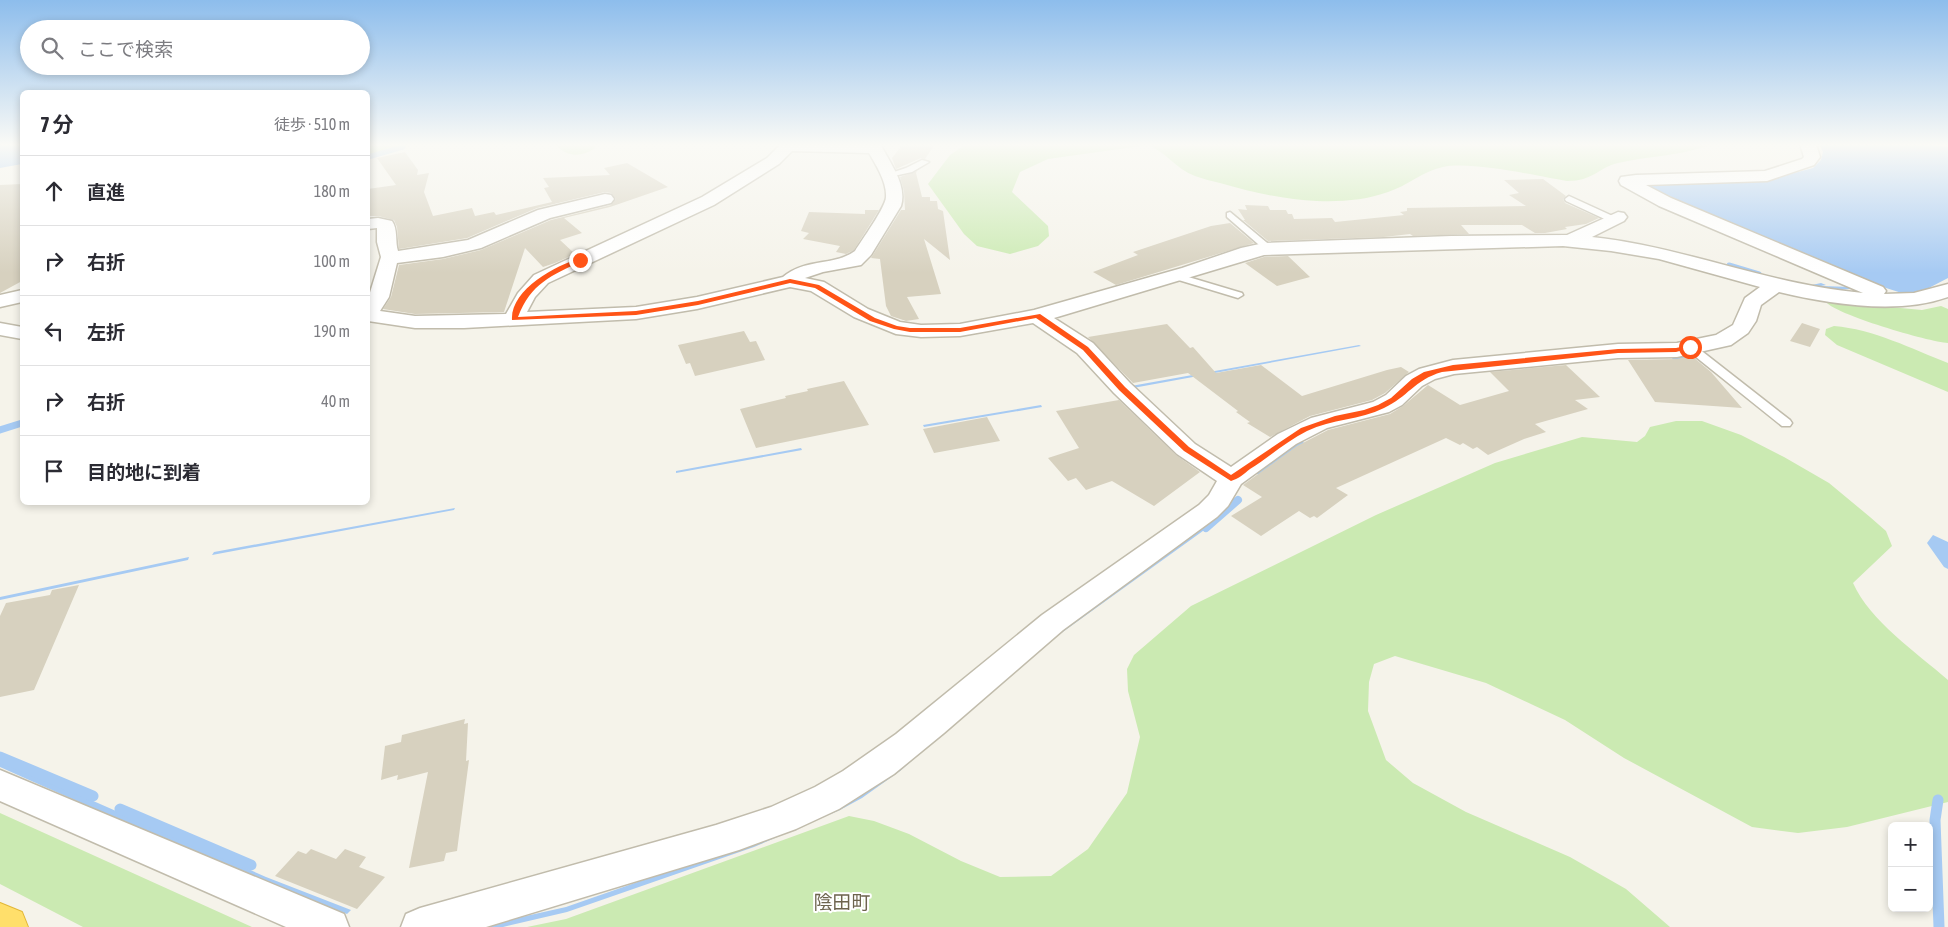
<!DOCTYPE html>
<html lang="ja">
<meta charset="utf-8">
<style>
:root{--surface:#fff;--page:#f7f7f7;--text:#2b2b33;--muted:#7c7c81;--line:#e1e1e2}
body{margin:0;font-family:"Asap Condensed","Noto Sans JP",sans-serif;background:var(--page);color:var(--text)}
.controls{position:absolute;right:15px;bottom:15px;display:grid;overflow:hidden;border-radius:8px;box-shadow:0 2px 8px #0003}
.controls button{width:45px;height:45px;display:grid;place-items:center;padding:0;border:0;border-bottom:1px solid var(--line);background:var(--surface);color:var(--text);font:25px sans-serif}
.stop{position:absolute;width:15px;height:15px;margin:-11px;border:4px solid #ff5417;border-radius:50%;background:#fff}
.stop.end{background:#ff5417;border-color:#fff;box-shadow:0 1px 5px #0008}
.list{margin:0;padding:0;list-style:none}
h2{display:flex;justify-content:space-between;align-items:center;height:65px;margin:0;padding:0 20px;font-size:21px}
h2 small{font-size:16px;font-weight:400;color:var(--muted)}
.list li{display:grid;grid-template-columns:32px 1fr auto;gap:15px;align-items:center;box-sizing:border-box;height:70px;padding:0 20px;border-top:1px solid var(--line)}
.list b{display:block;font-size:19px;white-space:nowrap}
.list em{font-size:16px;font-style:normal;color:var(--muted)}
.icon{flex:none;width:28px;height:28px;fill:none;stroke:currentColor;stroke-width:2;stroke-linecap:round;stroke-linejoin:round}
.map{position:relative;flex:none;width:1948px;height:927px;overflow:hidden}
.search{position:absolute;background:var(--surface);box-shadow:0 2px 8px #0003;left:20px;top:20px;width:350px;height:55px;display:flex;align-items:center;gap:12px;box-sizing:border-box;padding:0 18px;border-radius:28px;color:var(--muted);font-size:19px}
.panel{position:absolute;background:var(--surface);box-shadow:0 2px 8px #0003;left:20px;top:90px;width:350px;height:415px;border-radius:8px}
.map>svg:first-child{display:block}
.green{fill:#cbeab2}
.water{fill:#a6caf3}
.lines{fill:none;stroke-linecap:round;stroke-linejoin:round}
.stream-far3{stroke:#a6caf3;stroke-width:5}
.stream-far2{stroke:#a6caf3;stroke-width:7}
.stream-far1{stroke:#a6caf3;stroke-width:8}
.stream{stroke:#a6caf3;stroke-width:11}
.building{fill:#d7d1bf}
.lane-casing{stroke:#c1bcac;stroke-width:3}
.street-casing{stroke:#c1bcac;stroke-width:3}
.highway-casing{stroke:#e2b737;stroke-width:2}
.lane{fill:#fff;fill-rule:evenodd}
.street{fill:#fff;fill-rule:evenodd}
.highway{fill:#ffdf6b;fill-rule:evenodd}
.route{fill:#ff5417}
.labels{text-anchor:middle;stroke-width:4;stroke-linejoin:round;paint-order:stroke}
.near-quarter-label{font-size:19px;fill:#6d644e;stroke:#fff}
</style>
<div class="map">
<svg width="1948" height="927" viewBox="0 0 1948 927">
<rect width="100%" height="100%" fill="#f5f3ea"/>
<path class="green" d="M368 144H401L400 147 368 156Z
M555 144H596L595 148C581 158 566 157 555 144Z
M966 144H1705L1707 146C1678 156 1648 156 1618 163 1597 168 1594 181 1567 181 1537 176 1472 161 1443 167 1423 171 1407 186 1388 192 1366 200 1341 202 1317 201 1285 200 1251 192 1220 183 1212 181 1203 179 1195 176 1176 169 1166 152 1148 145L1048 159 1020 172 1012 192 1048 226 1049 236 1038 246 1010 254 977 246 964 234 928 184 950 155Z
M1825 301 1922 310 1941 306 1948 309V343C1929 342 1833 314 1825 301Z
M1834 326C1873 329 1912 349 1948 363V392L1837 345 1825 335 1826 329Z
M1676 421H1702L1741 435 1784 457 1829 483 1870 517 1886 531 1892 546 1853 583C1870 621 1916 652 1948 680V802L1847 827 1798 833 1752 827 1624 758 1565 720 1486 683 1395 656 1374 664 1369 682 1368 711 1386 760 1413 783 1466 812 1570 857 1626 889 1670 927H527L566 919 849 816 874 821 909 834 961 861 1000 877 1051 876 1088 849 1127 793 1140 737 1128 691 1127 669 1134 655 1191 606 1376 515 1495 463 1582 437 1637 442 1645 436 1650 427Z
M0 813 252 927H83L0 884Z"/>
<path class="water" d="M0 144H22V164L0 168Z
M1819 144H1925L1948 147V278L1923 291 1908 295 1883 287 1835 290 1768 278 1769 276 1812 285 1821 283 1826 285 1821 286 1851 287 1718 218 1643 184 1768 180 1813 168 1821 160 1823 152Z
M1359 345 1361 346 1133 388 1131 386Z
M1041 405 1042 407 924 427 923 425Z
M801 448 802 450 676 473V471Z
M455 508 454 510 212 555 214 552Z
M1211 521 1214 523 1046 644 900 771 862 798 840 810 754 847 567 912 503 927H477L566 907 738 847 1018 662Z
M1933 535 1948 542V569L1944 567 1927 543Z
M189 557 188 560 0 600V597Z
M0 760 266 877 351 910 347 914C230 870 115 818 0 767Z"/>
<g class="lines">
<path class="stream-far3" d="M368 157 403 147 404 144
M1729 265 1759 274"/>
<path class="stream-far2" d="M1675 356 1691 355
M0 430 22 423
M1289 449 1300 443"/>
<path class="stream-far1" d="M1260 471 1291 448
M1206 528 1238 500"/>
<path class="stream" d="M0 757 93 796
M1938 800 1935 820 1939 927
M120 809 251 865"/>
</g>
<path class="building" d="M903 144H935L925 159 921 158 896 169 892 158Z
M405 152 418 170 417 175 429 173 424 192 433 216 472 208 475 216 494 212 496 215 552 202 544 188 549 187 543 178 610 175 604 168 627 163 668 187 610 207 564 218 582 233 560 240 575 254 555 263 543 267 525 248 504 312 415 314 383 309 391 297 399 265 443 259 481 250 551 220 611 205 616 199 611 193 605 192 537 208 467 238 399 249 397 227 394 220 378 216H368V189L396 185 377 158Z
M917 171 916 173 922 197H930V201H937L938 209 943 211 950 260 924 239 941 294 907 297 919 319 906 321 891 316 886 306 880 259 871 258 901 210H905L904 191 900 177Z
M1543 179 1566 196 1563 199 1565 203 1599 218 1586 224 1565 227 1567 229 1545 233H1535L1522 225H1461L1469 234 1413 236 1410 234 1384 237 1268 241 1243 220H1245L1238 209 1247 210 1245 205 1268 206 1270 210H1286L1288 214H1292L1294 219 1332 218 1335 222 1404 215 1400 212 1407 211V208L1526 206 1509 195 1519 193 1504 180Z
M22 184V281L0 293V185Z
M865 210H879L854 250 846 254 836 252 840 246 803 239 809 233 801 231 809 212 865 214Z
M1230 223 1254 243 1116 285 1093 272 1138 255 1133 252 1211 226Z
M1288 256 1310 277 1277 286 1245 263 1264 257Z
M1802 323 1820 329 1810 347 1790 341Z
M1167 324 1190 348 1193 347 1216 373 1261 365 1302 396 1387 370 1401 367 1409 372 1385 393 1372 400 1310 416 1270 437 1247 423 1250 422 1236 412 1238 411 1188 373 1133 383 1088 337Z
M744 331 750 342 756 341 765 360 695 376 690 363 686 364 678 345Z
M1686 357H1693L1711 372 1742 408 1655 402 1628 360 1677 359Z
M1566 365 1600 397 1575 400 1588 409 1535 424 1546 432 1524 439 1488 455 1477 447 1473 449 1463 443 1460 445 1446 438 1336 488 1348 495 1317 518 1314 516 1310 518 1299 511 1261 536 1231 516 1262 497 1243 485 1297 446 1328 430 1390 414 1403 406 1428 385 1460 405 1509 391 1490 372Z
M844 381 869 425 756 448 740 409 786 398 785 396 808 391 807 389Z
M1119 400 1176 455 1200 472 1154 506 1112 481 1086 490 1076 478 1068 481 1048 458 1079 448 1056 411Z
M987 417 1000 441 934 453 923 429Z
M79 585 34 690 0 697V616L6 603 50 595 52 590Z
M465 719 464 724 468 723 466 761 469 760 457 851 446 853 444 861 409 868 428 772 397 780 398 775 381 780 385 746 401 742 402 735Z
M311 849 336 859 345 849 366 857 359 867 385 877 357 909 275 876 298 851 306 854Z"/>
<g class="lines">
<g class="lane-casing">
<path id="lane" d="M922 160 929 162 912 172 889 177 885 175 906 168Z
M1569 196 1617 218 1618 220 1617 222H1611L1566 201 1565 199Z
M1230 212 1272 247V251H1266L1227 217V213Z
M1175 273 1242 293 1243 295 1238 298 1172 278 1170 276Z
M1690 344 1694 345 1790 420 1792 423 1790 426H1782L1686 349 1685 347 1686 345Z"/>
</g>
<g class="street-casing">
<path id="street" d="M781 144H873L881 146 883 149C892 166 907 186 901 206L871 255 861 265 823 272 805 278 824 282 868 309 900 322 921 325 960 324 1034 310 1182 268 1241 248 1264 243 1451 236 1567 235 1618 212 1624 213 1627 217 1624 221 1592 237C1685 247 1770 285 1863 293L1659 206 1621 185 1619 181 1621 177 1636 175 1765 171 1802 159 1804 157 1800 144H1816L1820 157 1814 165 1767 181 1646 185 1671 198 1883 287 1886 291 1884 294 1914 293 1948 284V297C1899 315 1829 304 1779 292L1761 305 1756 321 1748 333 1731 345 1677 357 1618 358 1454 374 1435 379 1422 386 1402 405 1389 412 1327 428 1296 444 1241 484 1228 506 1217 517 1063 630 944 733 894 774 839 809 796 829 739 850 486 927H401L406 914 420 908 716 825 771 807 815 787 843 771 896 734 1042 615 1199 505 1209 495 1217 481 1177 454 1114 393 1077 353 1033 323 960 336 921 337 896 334 854 317 811 291 790 287 697 309 636 319 464 328H415L368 321V299L381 257 377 242V228L368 229V219L378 218 392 221C398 229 395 242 398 251L468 240 538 210 605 194 611 195 614 199 611 203 550 218 481 248 443 257 397 263 389 297 380 311 415 316 506 314 518 293 534 275 702 197 767 158ZM792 151 869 153C876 165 887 182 886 197 886 207 861 241 855 251 835 266 805 258 783 277L697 297 636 307 527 312 535 297 548 283 714 205 779 164ZM1563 246 1611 251 1659 259 1760 287 1745 298 1733 325 1716 335 1677 343 1618 344 1453 360 1419 369 1406 376 1386 395 1373 402 1311 418 1278 434 1231 467 1195 444 1130 383 1093 343 1054 318 1264 255Z
M22 290V302L0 307V295Z
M0 323 22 327V339L0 335Z
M0 770 344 914 349 927H286L0 801Z"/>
</g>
<g class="highway-casing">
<path id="highway" d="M0 903 22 912 28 927H0Z"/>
</g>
<use href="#lane" class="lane"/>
<use href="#street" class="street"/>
<use href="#highway" class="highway"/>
</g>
<linearGradient id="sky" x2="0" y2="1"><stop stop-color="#8dbdec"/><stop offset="0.53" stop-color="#fafaf6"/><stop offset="1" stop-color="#fafaf6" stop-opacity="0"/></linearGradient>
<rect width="1948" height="273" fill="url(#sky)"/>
<path class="route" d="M580 258 582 261C551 276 531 283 518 317L636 311 698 301 790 279 819 285 875 318 897 326 910 328H960L1040 314 1088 347 1125 387 1189 447 1231 475 1301 428 1335 416 1364 410 1378 405 1391 398 1412 379 1424 372 1453 365 1618 349 1676 348 1690 345 1694 347 1676 352 1618 353 1442 372C1414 380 1408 397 1384 408 1360 420 1332 419 1307 431 1287 441 1269 457 1250 469 1244 474 1238 479 1231 481L1184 451 1119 390 1083 350 1036 318 960 332H910L894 329 870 321 815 288 790 283 698 305 636 315 512 320C510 290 555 266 580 258Z"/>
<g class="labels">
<g class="near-quarter-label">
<text x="842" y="909">陰田町</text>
</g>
</g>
</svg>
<div class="controls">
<button>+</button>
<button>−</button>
</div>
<div class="stop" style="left:1690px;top:347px"></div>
<div class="stop end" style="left:580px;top:260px"></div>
<div class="search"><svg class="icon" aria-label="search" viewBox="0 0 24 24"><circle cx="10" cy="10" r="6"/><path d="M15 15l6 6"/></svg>ここで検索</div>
<section class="panel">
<h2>7 分<small>徒歩 · 510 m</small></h2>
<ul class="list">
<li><svg class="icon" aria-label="ahead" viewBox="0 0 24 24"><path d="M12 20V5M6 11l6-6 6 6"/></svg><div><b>直進</b></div><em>180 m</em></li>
<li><svg class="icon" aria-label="right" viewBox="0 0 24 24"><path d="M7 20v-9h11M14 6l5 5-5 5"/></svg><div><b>右折</b></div><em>100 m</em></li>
<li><svg class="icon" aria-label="left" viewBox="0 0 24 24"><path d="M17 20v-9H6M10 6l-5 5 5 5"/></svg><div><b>左折</b></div><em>190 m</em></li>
<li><svg class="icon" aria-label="right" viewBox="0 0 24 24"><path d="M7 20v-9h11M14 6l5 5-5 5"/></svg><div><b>右折</b></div><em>40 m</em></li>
<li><svg class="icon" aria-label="arrive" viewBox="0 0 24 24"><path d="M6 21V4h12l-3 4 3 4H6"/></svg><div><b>目的地に到着</b></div></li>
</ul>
</section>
</div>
